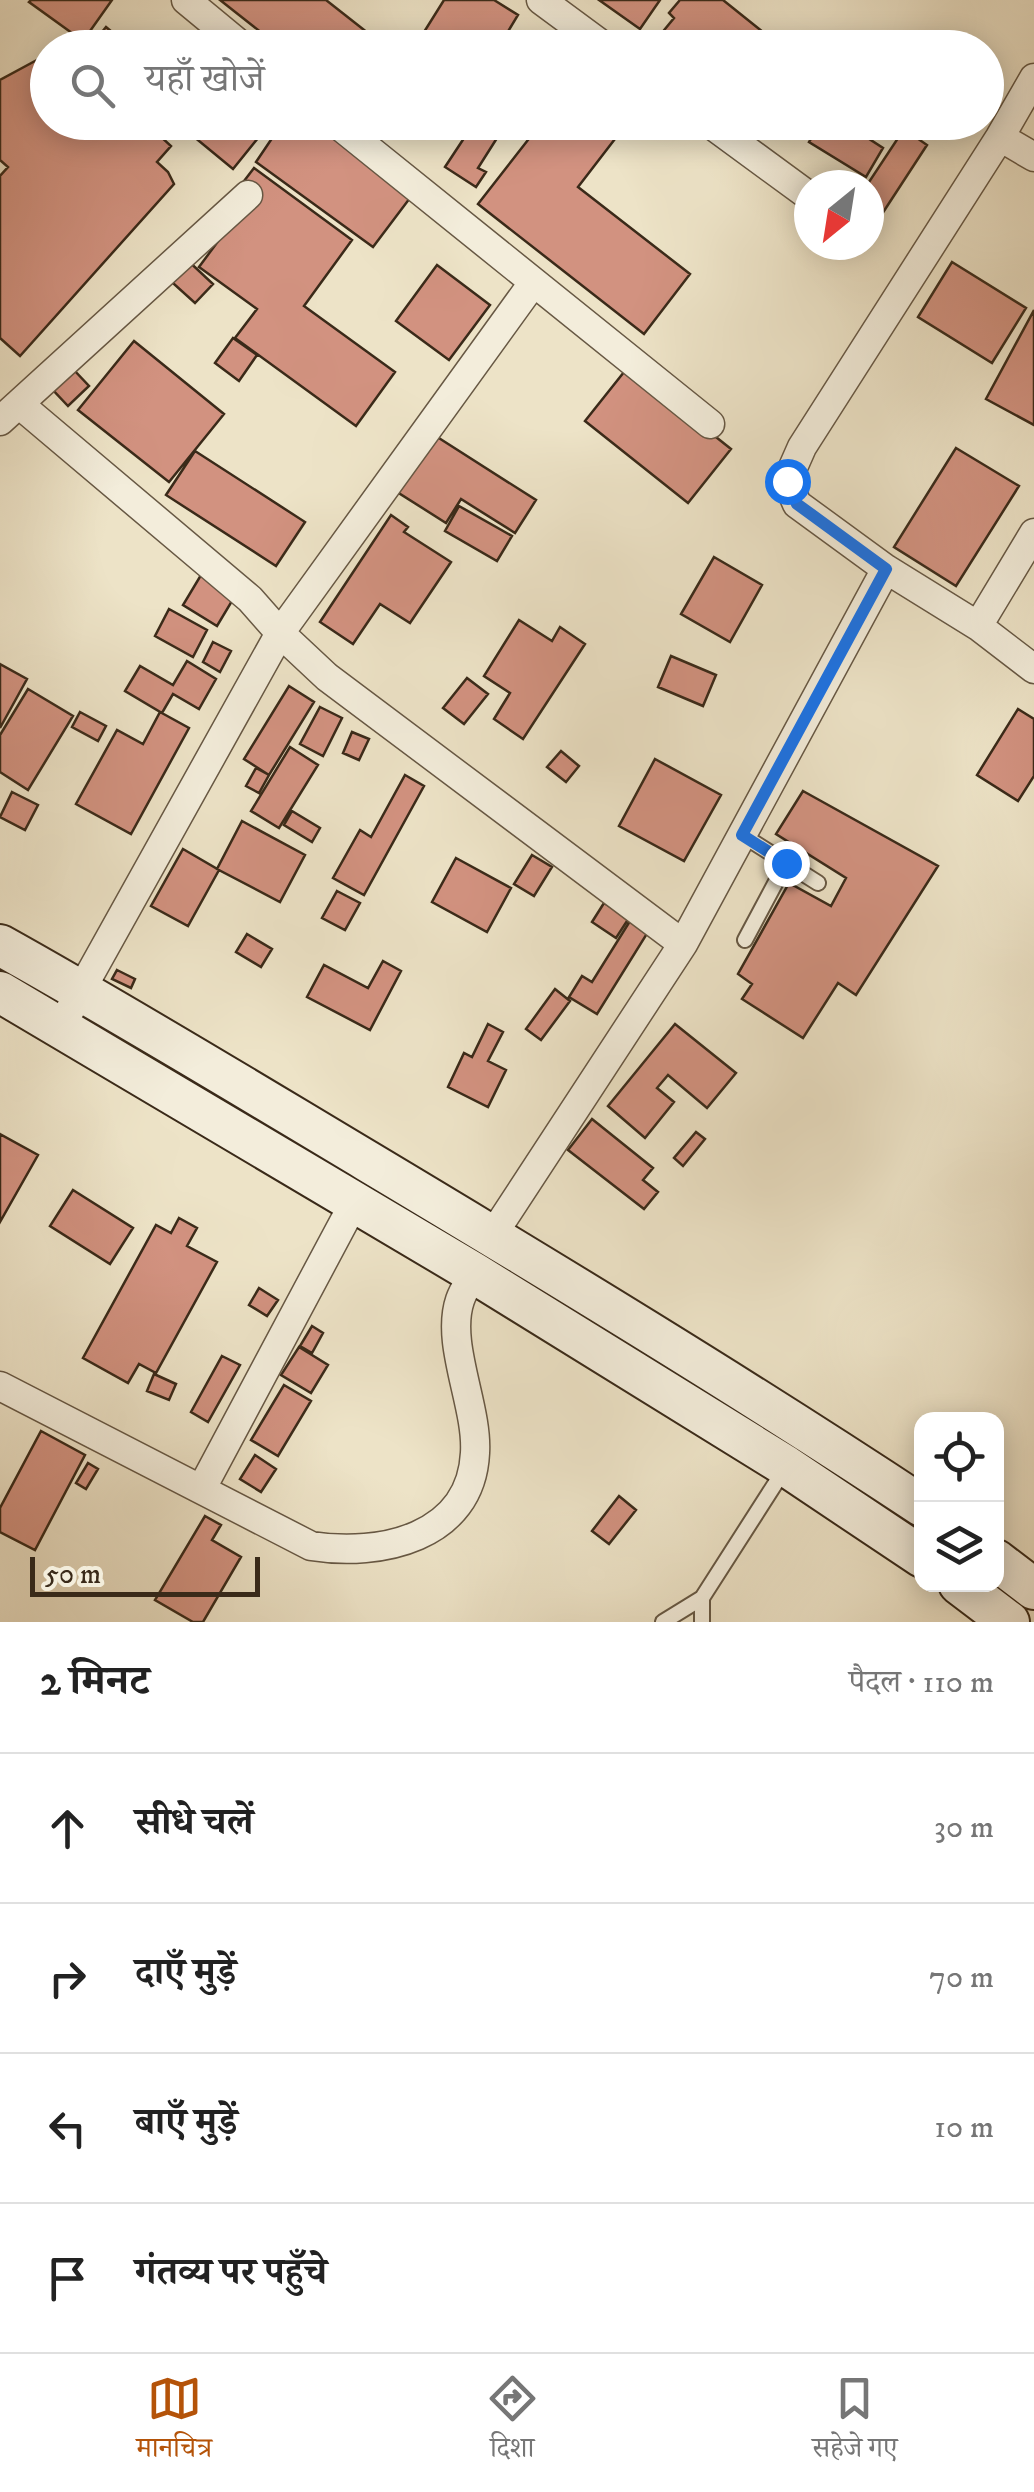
<!DOCTYPE html>
<html lang="hi">
<meta charset="utf-8">
<style>
:root{--surface:#fff;--page:#f6f6f6;--text:#222;--muted:#767676;--line:#e0e0e0;--accent:#b45309}
body{margin:0;font-family:"IM FELL DW Pica","Noto Serif Devanagari",serif;background:var(--page);color:var(--text)}
.controls{position:absolute;right:30px;bottom:30px;display:grid;overflow:hidden;border-radius:20px;box-shadow:0 5px 25px #0003}
.controls button{width:90px;height:90px;display:grid;place-items:center;padding:0;border:0;border-bottom:2px solid var(--line);background:var(--surface);color:var(--text);font:50px sans-serif}
.compass{position:absolute;left:794px;top:170px;width:90px;height:90px;border-radius:50%;background:var(--surface);box-shadow:0 5px 25px #0003;rotate:210deg}
.scale{position:absolute;left:30px;bottom:25px;width:230px;box-sizing:border-box;padding-left:10px;border:5px solid #3a2a19;border-top:0;font-size:28px;line-height:35px;white-space:nowrap;color:#3a2a19;-webkit-text-stroke:8px #f3eddb;paint-order:stroke}
.stop{position:absolute;width:30px;height:30px;margin:-22px;border:8px solid #1a73e8;border-radius:50%;background:#fff}
.stop.end{background:#1a73e8;border-color:#fff;box-shadow:0 2px 10px #0008}
.list{margin:0;padding:0;list-style:none}
h2{display:flex;justify-content:space-between;align-items:center;height:130px;margin:0;padding:0 40px;font-size:42px}
h2 small{font-size:32px;font-weight:400;color:var(--muted)}
.list li{display:grid;grid-template-columns:65px 1fr auto;gap:30px;align-items:center;box-sizing:border-box;height:150px;padding:0 40px;border-top:2px solid var(--line)}
.list b{display:block;font-size:38px;white-space:nowrap}
.list em{font-size:32px;font-style:normal;color:var(--muted)}
.icon{flex:none;width:55px;height:55px;fill:none;stroke:currentColor;stroke-width:2;stroke-linecap:round;stroke-linejoin:round}
.map{position:relative;flex:none;width:1034px;height:1622px;overflow:hidden}
.search{position:absolute;background:var(--surface);box-shadow:0 5px 25px #0003;left:30px;right:30px;top:30px;height:110px;display:flex;align-items:center;gap:25px;box-sizing:border-box;padding:0 35px;border-radius:55px;color:var(--muted);font-size:38px}
.sheet{height:730px;background:var(--surface)}
nav{display:flex;justify-content:space-around;align-items:center;box-sizing:border-box;height:140px;border-top:2px solid var(--line);background:var(--surface);font-size:28px;color:var(--muted)}
nav a{display:grid;justify-items:center;gap:5px}
nav .on{color:var(--accent)}
.map>svg:first-child{display:block}
.building{fill:#d29280;stroke:#3a2a19;stroke-width:2.5}
.lines{fill:none;stroke-linecap:round;stroke-linejoin:round}
.lane-casing{stroke:#675844;stroke-width:18}
.street-casing{stroke:#675844;stroke-width:31}
.secondary-casing{stroke:#3a2a19;stroke-width:44}
.lane{stroke:#f3eddb;stroke-width:14}
.street{stroke:#f3eddb;stroke-width:28}
.secondary{stroke:#f3eddb;stroke-width:40}
.route{stroke:#1a73e8;stroke-width:12}
</style>
<div class="map">
<svg width="1034" height="1622" viewBox="0 0 1034 1622">
<rect width="100%" height="100%" fill="#ede3c7"/>
<filter id="stains"><feTurbulence type="fractalNoise" baseFrequency=".002" numOctaves="4"/><feColorMatrix values="0 0 0 0 .2 0 0 0 0 .09 0 0 0 0 .02 0 0 0 .5 -.17"/></filter>
<radialGradient id="worn" r=".72"><stop offset=".6" stop-color="#630" stop-opacity="0"/><stop offset="1" stop-color="#630" stop-opacity=".3"/></radialGradient>
<path class="building" d="M31 0H112L83 41 29 2Z
M220 0H326L387 48H281Z
M444 0H494L518 15 498 48H414Z
M599 0H660L640 29Z
M680 0H723L783 48H666L656 40 674 18 669 13Z
M106 27 125 43 122 45 125 48H89Z
M48 54V122H145L171 146 157 162 168 172 174 184 20 356 0 338V176L8 167 0 160V80Z
M176 122H271L233 169Z
M283 122H328L413 194 373 247 256 162Z
M542 122H628L578 187 690 274 644 334 478 204Z
M821 122H843L883 148 866 177 809 142Z
M474 123 497 138 478 168 486 172 476 187 445 167Z
M904 129 927 145 882 214 869 206 867 185Z
M254 168 352 240 304 306 395 372 356 426 235 338 257 309 199 267 253 194 241 185Z
M183 256 213 284 195 303 164 275Z
M952 262 1026 308 992 363 918 317Z
M437 265 490 305 449 360 396 321Z
M1034 310V425L986 399Z
M233 338 257 355 239 381 215 363Z
M134 341 224 414 169 482 78 410Z
M628 367 731 449 688 503 585 421Z
M73 369 89 386 68 406 52 389Z
M431 433 536 500 515 533 461 499 446 523 394 490Z
M956 448 1019 486 956 586 894 547Z
M195 451 305 522 276 566 166 495Z
M459 506 512 536 497 561 445 531Z
M391 515 408 527 404 532 451 562 410 623 380 604 353 644 320 622Z
M714 557 762 585 730 642 681 614Z
M201 575 235 596 217 626 183 605Z
M169 609 207 630 193 657 155 636Z
M519 620 552 641 560 627 585 644 523 739 494 719 510 693 484 676Z
M213 642 231 651 220 672 203 662Z
M671 656 716 675 703 706 658 687Z
M187 661 216 679 199 709 173 694 162 713 125 691 140 666 173 685Z
M0 664 27 679 0 728Z
M467 678 488 694 464 724 443 708Z
M289 686 314 702 269 775 244 759Z
M28 689 73 716 28 790 0 772V735Z
M320 707 342 718 323 756 300 744Z
M1018 709 1034 719V776L1018 801 977 775Z
M80 712 106 726 98 741 72 727Z
M160 712 189 728 131 834 76 804 117 730 143 744Z
M352 732 369 739 359 760 343 753Z
M290 747 318 765 279 828 251 811Z
M561 751 579 766 566 782 547 767Z
M655 759 721 795 684 861 619 826Z
M256 768 269 775 259 793 246 786Z
M405 775 424 786 364 895 333 878 360 830 371 837Z
M803 791 938 866 856 995 838 983 803 1038 742 999 752 984 738 974 789 883 831 906 846 878 776 834Z
M12 792 38 805 25 830 0 817Z
M292 811 320 828 312 842 284 825Z
M242 821 305 855 280 902 217 869Z
M183 849 219 870 188 926 151 906Z
M532 855 552 867 534 896 514 884Z
M456 858 511 888 487 932 432 902Z
M337 891 360 903 345 930 322 918Z
M604 903 629 918 616 938 592 922Z
M630 921 648 932 597 1014 569 997 582 976 592 982Z
M247 934 272 949 261 967 236 952Z
M383 961 401 971 370 1030 307 997 324 965 368 988Z
M117 970 135 979 131 988 112 979Z
M555 989 570 1001 541 1040 526 1029Z
M488 1024 503 1032 488 1061 506 1070 488 1107 448 1087 464 1053 472 1057Z
M675 1024 736 1073 707 1108 668 1075 657 1088 674 1102 645 1138 608 1106Z
M592 1119 653 1168 643 1180 658 1192 644 1209 568 1150Z
M696 1132 705 1139 683 1166 674 1158Z
M0 1134 38 1155 0 1222Z
M73 1190 133 1228 110 1264 50 1226Z
M179 1218 197 1228 187 1246 217 1262 156 1373 139 1364 128 1383 83 1358 156 1225 171 1233Z
M259 1288 278 1300 267 1316 249 1305Z
M312 1326 323 1333 312 1353 300 1346Z
M299 1347 328 1365 311 1393 281 1375Z
M222 1356 240 1365 208 1422 191 1412Z
M154 1374 176 1384 169 1400 147 1391Z
M284 1385 311 1401 278 1456 251 1440Z
M41 1431 85 1455 35 1550 0 1532V1508Z
M255 1455 276 1469 261 1492 240 1479Z
M88 1463 98 1469 86 1489 76 1483Z
M619 1496 636 1510 609 1544 592 1531Z
M205 1516 221 1525 212 1540 241 1557 203 1622H193L155 1600Z"/>
<g class="lines">
<g class="lane-casing">
<path id="lane" d="M742 835 818 883
M745 940 786 863
M663 1622 702 1598 784 1470
M702 1622V1598"/>
</g>
<g class="street-casing">
<path id="street" d="M186 0 244 48
M541 0 606 48
M1034 78 1000 137 802 447 787 481 797 504 886 569 978 626 1034 533
M335 122 710 424
M708 122 809 196
M1000 137 1034 157
M19 404 250 599 280 633 533 283
M0 421 248 195
M978 626 1034 669
M683 944 886 569
M61 1026 280 633 327 677 683 944 492 1236
M0 1386 311 1546C380 1557 471 1538 475 1453 478 1406 445 1344 460 1300 463 1291 469 1282 474 1273
M202 1488 354 1203"/>
</g>
<g class="secondary-casing">
<path id="secondary" d="M0 945C124 1014 245 1088 367 1161 554 1273 740 1386 922 1506
M0 992 474 1273 786 1466 922 1557
M996 1560 1034 1589
M959 1584 1009 1622"/>
</g>
<use href="#lane" class="lane"/>
<use href="#street" class="street"/>
<use href="#secondary" class="secondary"/>
</g>
<g class="lines">
<path class="route" d="M786 863 742 835 886 569 797 504 787 481"/>
</g>
<rect width="100%" height="100%" filter="url(#stains)"/>
<rect width="100%" height="100%" fill="url(#worn)"/>
</svg>
<div class="controls">
<button><svg class="icon" aria-label="locate" viewBox="0 0 24 24"><circle cx="12" cy="12" r="6"/><path d="M12 2v4M12 18v4M2 12h4M18 12h4"/></svg></button>
<button><svg class="icon" aria-label="layers" viewBox="0 0 24 24"><path d="M12 4l9 5-9 5-9-5zM3 14l9 5 9-5"/></svg></button>
</div>
<svg class="compass" viewBox="-18 -18 36 36"><path d="M0-13l5 13h-10z" fill="#e53935"/><path d="M0 13l5-13h-10z" fill="#767676"/></svg>
<div class="scale">50 m</div>
<div class="stop" style="left:787px;top:481px"></div>
<div class="stop end" style="left:786px;top:863px"></div>
<div class="search"><svg class="icon" aria-label="search" viewBox="0 0 24 24"><circle cx="10" cy="10" r="6"/><path d="M15 15l6 6"/></svg>यहाँ खोजें</div>
</div>
<section class="sheet">
<h2>2 मिनट<small>पैदल · 110 m</small></h2>
<ul class="list">
<li><svg class="icon" aria-label="ahead" viewBox="0 0 24 24"><path d="M12 20V5M6 11l6-6 6 6"/></svg><div><b>सीधे चलें</b></div><em>30 m</em></li>
<li><svg class="icon" aria-label="right" viewBox="0 0 24 24"><path d="M7 20v-9h11M14 6l5 5-5 5"/></svg><div><b>दाएँ मुड़ें</b></div><em>70 m</em></li>
<li><svg class="icon" aria-label="left" viewBox="0 0 24 24"><path d="M17 20v-9H6M10 6l-5 5 5 5"/></svg><div><b>बाएँ मुड़ें</b></div><em>10 m</em></li>
<li><svg class="icon" aria-label="arrive" viewBox="0 0 24 24"><path d="M6 21V4h12l-3 4 3 4H6"/></svg><div><b>गंतव्य पर पहुँचे</b></div></li>
</ul>
</section>
<nav>
<a class="on"><svg class="icon" aria-label="map" viewBox="0 0 24 24"><path d="M3 6l6-2 6 2 6-2v14l-6 2-6-2-6 2zM9 4v14M15 6v14"/></svg>मानचित्र</a>
<a><svg class="icon" aria-label="directions" viewBox="0 0 24 24"><path d="M12 3l9 9-9 9-9-9zM9 14v-3h6M13 9l2 2-2 2"/></svg>दिशा</a>
<a><svg class="icon" aria-label="saved" viewBox="0 0 24 24"><path d="M7 4h10v16l-5-4-5 4z"/></svg>सहेजे गए</a>
</nav>
